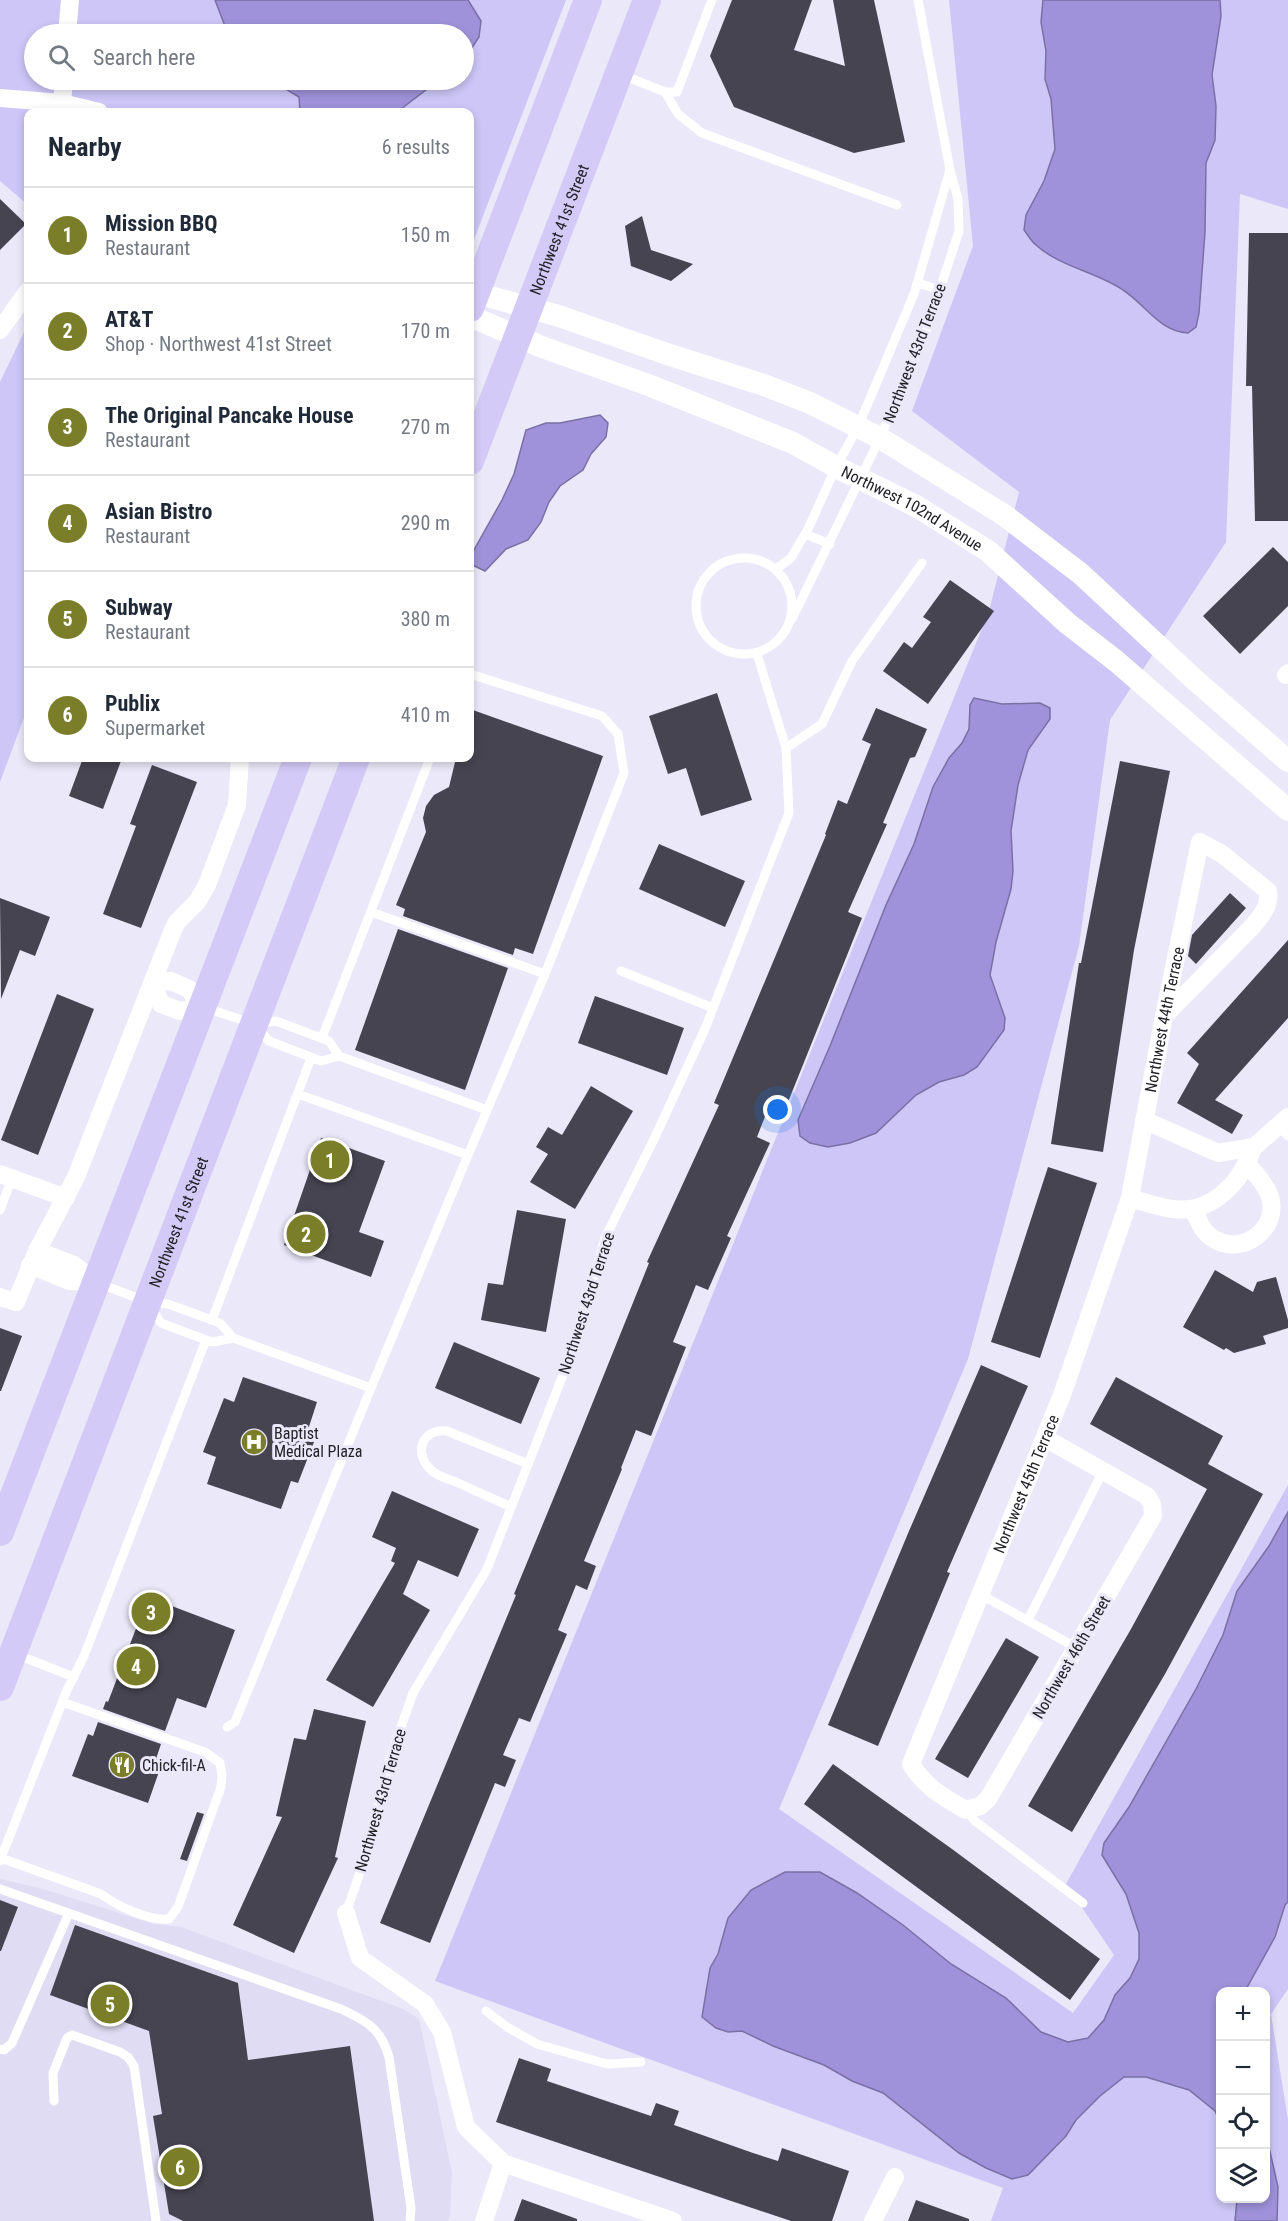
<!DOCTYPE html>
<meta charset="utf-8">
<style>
:root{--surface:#fff;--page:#f2f2f3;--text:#1f2937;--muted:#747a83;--line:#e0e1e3;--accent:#7a7e28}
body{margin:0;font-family:"Roboto Condensed",sans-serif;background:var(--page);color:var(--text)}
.controls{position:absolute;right:18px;bottom:18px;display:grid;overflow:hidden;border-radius:12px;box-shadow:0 3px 9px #0003}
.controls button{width:54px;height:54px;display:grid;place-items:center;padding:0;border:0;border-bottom:2px solid var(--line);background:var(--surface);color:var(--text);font:30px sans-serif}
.you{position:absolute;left:778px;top:1110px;width:21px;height:21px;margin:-15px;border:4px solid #fff;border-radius:50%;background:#1a73e8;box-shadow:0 0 0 9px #1a73e833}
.badge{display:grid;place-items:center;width:39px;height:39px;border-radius:50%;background:var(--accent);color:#fff;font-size:20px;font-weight:700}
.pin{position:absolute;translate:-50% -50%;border:3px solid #fff;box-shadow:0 2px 6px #0006}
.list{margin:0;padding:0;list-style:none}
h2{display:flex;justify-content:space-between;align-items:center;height:78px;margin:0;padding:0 24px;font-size:26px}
h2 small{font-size:20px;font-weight:400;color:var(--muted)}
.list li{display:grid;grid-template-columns:39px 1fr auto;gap:18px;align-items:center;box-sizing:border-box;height:96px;padding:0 24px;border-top:2px solid var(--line)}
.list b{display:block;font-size:22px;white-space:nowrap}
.list p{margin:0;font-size:20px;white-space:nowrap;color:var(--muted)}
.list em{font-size:20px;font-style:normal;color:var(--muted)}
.icon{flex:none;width:33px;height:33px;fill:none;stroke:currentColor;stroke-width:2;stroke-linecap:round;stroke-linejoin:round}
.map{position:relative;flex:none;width:1288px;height:2221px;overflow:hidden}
.search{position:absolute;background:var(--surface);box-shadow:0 3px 9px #0003;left:24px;top:24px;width:450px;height:66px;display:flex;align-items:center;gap:15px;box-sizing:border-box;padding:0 21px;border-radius:33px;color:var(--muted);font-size:22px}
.panel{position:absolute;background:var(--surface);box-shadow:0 3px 9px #0003;left:24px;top:108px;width:450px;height:654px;border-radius:12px}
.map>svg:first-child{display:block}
.built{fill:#dfdcf3}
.green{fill:#cdc6f7;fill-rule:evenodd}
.water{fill:#9f92da;stroke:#7a70a4;stroke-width:1.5}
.building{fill:#464451}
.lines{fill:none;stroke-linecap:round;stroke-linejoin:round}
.service{stroke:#fff;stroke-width:9}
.minor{stroke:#fff;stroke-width:18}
.tertiary{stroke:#fff;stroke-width:22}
.primary{stroke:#d3caf7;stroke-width:28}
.labels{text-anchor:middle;stroke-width:6;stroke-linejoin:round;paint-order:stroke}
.street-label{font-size:16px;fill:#222126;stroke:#eae8f9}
.poi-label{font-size:16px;fill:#222126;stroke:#eae8f9;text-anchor:start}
</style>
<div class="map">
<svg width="1288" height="2221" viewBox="0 0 1288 2221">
<rect width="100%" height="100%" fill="#eae8f9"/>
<path class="built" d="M0 1879 43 1889 154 1924 181 1927 403 2009 419 2019 452 2172 450 2215 448 2221H0Z"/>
<path class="green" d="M0 0H566L470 250V112H28V205L0 181ZM34 34H464V80H34Z
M949 0H1288V209L1240 194 1226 542 1110 720 1079 946 968 1359 779 1809 1073 2013 1114 1955 1066 1884 1288 1485V1989L1271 2014 1288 2120V2221H991L1003 2188 435 1981 989 611 1019 492 912 411 973 246ZM1220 1992H1266V2198H1220Z
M28 324V707L0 782V382Z"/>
<path class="water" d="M215 0H468L481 21 479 37 464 60V34H228Z
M1043 0H1220L1221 16 1212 75 1216 106 1215 140 1206 163 1205 232 1199 313 1196 327 1188 333C1159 331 1146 305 1123 290 1097 272 1060 267 1036 245 1031 241 1028 235 1024 230L1026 215 1044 181 1055 149 1051 99 1045 79 1046 51 1041 22Z
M271 80H439L397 112H300L299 97Z
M600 415 608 423 606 437 591 454 583 470 560 486 549 502 541 522 528 540 506 549 485 571 470 564V557L502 500 514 474 526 430 546 423H560Z
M974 698 1002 704 1040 703 1050 708V719L1028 750 1018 785 1011 831 1013 871 1011 889 996 942 990 975 1005 1018 1004 1030 977 1067 964 1075 939 1082 916 1095 876 1133 850 1143 828 1147 810 1143 800 1136 798 1120 830 1046 886 905 914 844 933 787 949 758 962 743 969 729 970 705Z
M1288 1512V1902L1285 1905 1275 1937 1245 1991 1220 1992V2122L1215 2111 1189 2090 1146 2077H1124L1100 2096 1076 2120 1066 2136 1028 2175 1012 2179 986 2168 959 2153 883 2093 852 2081 824 2065 773 2046 742 2031 728 2032 716 2028 702 2017 710 1968 718 1954 728 1918 751 1890 785 1872H820L857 1893 903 1925 951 1964 1006 1998 1041 2032 1068 2042 1088 2038 1104 2020 1115 1995 1130 1978 1139 1959V1933L1126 1894 1102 1855 1104 1843 1129 1807 1196 1689 1223 1635 1237 1591 1269 1546Z
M1266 2134 1278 2187 1277 2221H1235L1237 2199 1266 2198Z"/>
<path class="building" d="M732 0H812L794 50 845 66 833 0H874L905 142 854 153 734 107 710 56Z
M0 199 26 224 0 250Z
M642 216 651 250 693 264 671 281 631 266 625 226Z
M1249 233H1288V521H1255L1252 386H1246Z
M1273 547 1288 562V606L1240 654 1203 616Z
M950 580 994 611 928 704 883 671 904 642 912 648 931 622 923 617Z
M717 693 752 800 701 816 686 768 668 774 649 716Z
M876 708 927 729 915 757 910 758 883 823 887 824 848 912 862 918 786 1107 771 1101 757 1137 770 1143 727 1236 731 1238 708 1290 696 1285 673 1342 686 1347 651 1436 636 1430 621 1468 622 1469 584 1561 596 1566 587 1590 576 1585 558 1630 567 1634 530 1722 519 1718 503 1755 516 1760 505 1787 495 1783 430 1943 380 1923 516 1595 514 1594 580 1434 649 1263 647 1262 719 1105 714 1103 826 835 825 834 838 800 847 804 871 744 862 740Z
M470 709 603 756 533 954 515 948 513 955 403 916 405 909 396 905 426 832 423 818 426 806 434 795 449 787 456 758H470Z
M83 758H111L121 761 103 809 69 796Z
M1120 761 1170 771 1134 950 1103 1152 1051 1144 1079 963H1081Z
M152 765 197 782 141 928 103 914 136 826 130 824Z
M659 844 745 881 725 927 639 889Z
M1230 893 1246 908 1196 964 1188 956 1192 935Z
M0 898 50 917 35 956 20 950 1 999Z
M398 929 508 968 465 1090 355 1050Z
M1288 940V1018L1215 1100 1243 1115 1232 1134 1177 1103 1199 1064 1187 1053Z
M57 994 94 1009 38 1155 1 1140Z
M595 996 684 1028 667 1075 578 1043Z
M591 1086 633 1111 575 1209 530 1182 548 1154 536 1147 548 1127 562 1135Z
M321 1138 385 1161 359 1232 384 1241 371 1277 284 1245Z
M1048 1167 1097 1183 1040 1358 991 1342Z
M517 1210 566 1219 546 1332 481 1320 488 1283 503 1285Z
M1215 1270 1253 1292 1257 1282 1276 1277 1288 1320V1328L1263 1336 1266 1344 1234 1353 1226 1348 1224 1350 1183 1327Z
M0 1328 22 1336 1 1391H0Z
M454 1342 540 1378 521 1424 435 1388Z
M981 1365 1028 1386 947 1572 950 1573 878 1746 828 1725 909 1531Z
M243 1377 317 1402 305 1439 314 1442 298 1483 291 1481 281 1509 207 1484 216 1457 203 1452 224 1398 234 1402Z
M1116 1377 1223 1436 1208 1464 1263 1494 1165 1674 1072 1832 1028 1806 1131 1629 1207 1489 1090 1424Z
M392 1491 479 1529 458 1577 418 1560 403 1594 430 1610 373 1707 326 1680 395 1563 391 1561 396 1548 372 1537Z
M148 1597 235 1630 206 1708 177 1698 165 1731 103 1709 106 1701 108 1702Z
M1006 1638 1039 1657 968 1778 935 1759Z
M314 1709 366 1721 335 1857 338 1858 294 1953 233 1925 282 1817 276 1816 294 1738 306 1740Z
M98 1722 161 1744 156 1759 163 1761 162 1763 148 1803 72 1776 88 1734 93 1736Z
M833 1764 952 1849 1100 1959 1070 2000 804 1804Z
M197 1812 204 1814 187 1861 180 1859Z
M0 1900 18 1907 1 1951H0Z
M75 1925 238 1983 248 2060 350 2046 374 2221H183L169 2214 153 2116 162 2114 149 2031 50 1995Z
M519 2058 551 2069 547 2081 651 2116 656 2103 679 2111 674 2125 753 2153 778 2161 782 2148 849 2171 832 2221H791L496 2122Z
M522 2199 577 2219V2221H514Z
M916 2200 969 2219V2221H908Z"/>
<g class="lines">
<path class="service" d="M622 75 665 92H677L712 0
M665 92 678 114 702 133 897 205
M918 283 940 290
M805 534 830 544
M696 606a48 48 0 1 1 96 0a48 48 0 1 1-96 0Z
M776 569 791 558 808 529 836 467 858 427 914 294 950 170
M792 619 880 438 927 329 959 231 958 199 950 170 918 0
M786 748 822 724 852 661 922 563
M371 912 545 974
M621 971 713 1008
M206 1008 254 1024 276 1021 329 1041 339 1056
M257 1027 269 1041 321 1061 339 1056 487 1110
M322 1038 430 758
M298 1094 468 1155 545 974 624 773 618 734 602 716 470 674
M1278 1127 1288 1136
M0 1210 12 1178
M98 1283 148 1302 168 1304 220 1323 233 1338 371 1388
M151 1308 161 1323 206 1340 213 1342 233 1338
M212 1320 311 1058
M511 1507C493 1499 474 1490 456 1482 448 1479 437 1476 431 1470 413 1453 422 1428 447 1431L528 1464
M980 1594 1077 1648
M1028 1620 1103 1471
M15 1654 74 1677
M227 1727 235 1722 237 1717 371 1388 468 1155
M966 1810 975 1821 1083 1903
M1 1858 67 1690 84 1656 206 1340
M0 1861 1 1858 101 1894C117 1906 148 1921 169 1919L178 1907 221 1787 222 1775 220 1763 205 1752 62 1702
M0 1889 341 2009C366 2021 381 2028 389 2057L411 2208 410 2221
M346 1913 367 1852 389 1761 413 1693 487 1569 572 1352 605 1238 655 1137 705 1029 789 813 786 748 757 654
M486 2011 507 2027 537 2044 607 2064 641 2062
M0 2049 4 2050 12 2043 69 1913
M54 2101 53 2073 67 2038 72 2035 120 2052 128 2057 134 2066 156 2221"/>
<g class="minor">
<path d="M67 34 70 0"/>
<path d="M0 98 62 103 99 112"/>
<path d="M62 103 64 80"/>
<path d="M0 330 28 291"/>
<path d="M1286 675 1288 673"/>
<path d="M171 981 189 989 202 1007 180 1011 161 1004 152 983Z"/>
<path d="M1144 1120 1218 1153 1254 1147 1288 1117"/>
<path d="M0 1174 66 1198"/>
<path d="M1130 1198C1144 1202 1158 1207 1172 1209 1210 1214 1238 1186 1251 1153"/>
<path d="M1193 1209C1198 1220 1203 1233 1214 1239 1243 1257 1282 1227 1269 1194 1264 1182 1255 1173 1247 1164"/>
<path d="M37 1251 74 1265 96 1282"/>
<path d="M30 1265 69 1281 96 1282"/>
<path d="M0 1297 16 1302 37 1251 76 1177 173 930 177 922 197 902 207 885 237 805 240 758"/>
<path id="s1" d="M1045 1438 1147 1496 1152 1504 1153 1516 988 1799 980 1806 966 1810C943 1797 925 1787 911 1764L1062 1395 1130 1198 1164 1016 1200 842 1222 854 1268 891C1270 908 1262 914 1252 927L1164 1016"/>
<path d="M346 1913 360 1958 425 2004 442 2032 466 2127 503 2163 673 2221"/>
<path d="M484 2221 503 2163"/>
<path d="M873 2221 895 2177"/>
</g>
<g class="tertiary">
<path d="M476 293 559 316 664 353 764 385 810 403 880 438 1004 515 1081 574 1195 680 1288 761"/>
<path id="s2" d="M470 316 542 347 651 386 793 443 836 467 916 506 988 551 1067 623 1116 661 1288 810"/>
</g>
<g class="primary">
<path d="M470 308 588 0"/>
<path id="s3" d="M470 461 647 0"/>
<path d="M0 1532 298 758"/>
<path id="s4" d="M0 1687 356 758"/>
</g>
</g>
<defs>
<g id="hospital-disc" transform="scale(1.35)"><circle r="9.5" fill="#7a7e28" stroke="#eae8f9"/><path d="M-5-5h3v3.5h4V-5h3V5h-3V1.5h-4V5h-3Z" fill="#fff"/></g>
<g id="restaurant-disc" transform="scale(1.35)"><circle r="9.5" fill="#7a7e28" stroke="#eae8f9"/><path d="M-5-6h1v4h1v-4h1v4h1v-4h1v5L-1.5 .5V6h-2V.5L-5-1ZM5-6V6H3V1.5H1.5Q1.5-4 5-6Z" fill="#fff"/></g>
</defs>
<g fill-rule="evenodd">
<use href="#hospital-disc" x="254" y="1442"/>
<use href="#restaurant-disc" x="122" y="1765"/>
</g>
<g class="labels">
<g class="street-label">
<text dy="6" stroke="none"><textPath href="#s3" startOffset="248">Northwest 41st Street</textPath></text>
<text transform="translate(914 353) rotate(-69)" y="6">Northwest 43rd Terrace</text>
<text dy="6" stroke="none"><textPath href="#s2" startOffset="483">Northwest 102nd Avenue</textPath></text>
<text dy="6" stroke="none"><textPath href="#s1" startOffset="1353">Northwest 44th Terrace</textPath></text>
<text dy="6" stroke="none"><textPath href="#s4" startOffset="498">Northwest 41st Street</textPath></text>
<text transform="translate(586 1303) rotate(-72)" y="6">Northwest 43rd Terrace</text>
<text dy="6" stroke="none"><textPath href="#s1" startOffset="867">Northwest 45th Terrace</textPath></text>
<text transform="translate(1071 1657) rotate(-60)" y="6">Northwest 46th Street</text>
<text transform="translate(380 1800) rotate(-74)" y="6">Northwest 43rd Terrace</text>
</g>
<g class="poi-label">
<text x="274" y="1439">Baptist<tspan x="274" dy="18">Medical Plaza</tspan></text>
<text x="142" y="1771">Chick-fil-A</text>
</g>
</g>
</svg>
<div class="controls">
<button>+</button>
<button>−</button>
<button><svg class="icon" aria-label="locate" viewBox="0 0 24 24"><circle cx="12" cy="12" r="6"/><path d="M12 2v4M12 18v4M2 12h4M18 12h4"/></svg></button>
<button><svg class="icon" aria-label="layers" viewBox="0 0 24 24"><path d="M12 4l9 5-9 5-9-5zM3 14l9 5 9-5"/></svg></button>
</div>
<div class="you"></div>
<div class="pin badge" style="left:330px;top:1160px">1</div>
<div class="pin badge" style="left:306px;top:1234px">2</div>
<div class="pin badge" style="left:151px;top:1612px">3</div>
<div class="pin badge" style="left:136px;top:1666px">4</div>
<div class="pin badge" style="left:110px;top:2004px">5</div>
<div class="pin badge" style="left:180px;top:2167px">6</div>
<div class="search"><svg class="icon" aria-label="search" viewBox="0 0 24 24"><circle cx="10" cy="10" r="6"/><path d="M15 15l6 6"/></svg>Search here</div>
<section class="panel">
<h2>Nearby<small>6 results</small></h2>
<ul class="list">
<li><span class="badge">1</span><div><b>Mission BBQ</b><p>Restaurant</p></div><em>150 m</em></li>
<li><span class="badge">2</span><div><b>AT&amp;T</b><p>Shop · Northwest 41st Street</p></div><em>170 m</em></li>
<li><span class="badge">3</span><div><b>The Original Pancake House</b><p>Restaurant</p></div><em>270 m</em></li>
<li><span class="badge">4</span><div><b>Asian Bistro</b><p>Restaurant</p></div><em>290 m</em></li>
<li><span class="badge">5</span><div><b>Subway</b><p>Restaurant</p></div><em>380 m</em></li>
<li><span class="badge">6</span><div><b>Publix</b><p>Supermarket</p></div><em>410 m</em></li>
</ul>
</section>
</div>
